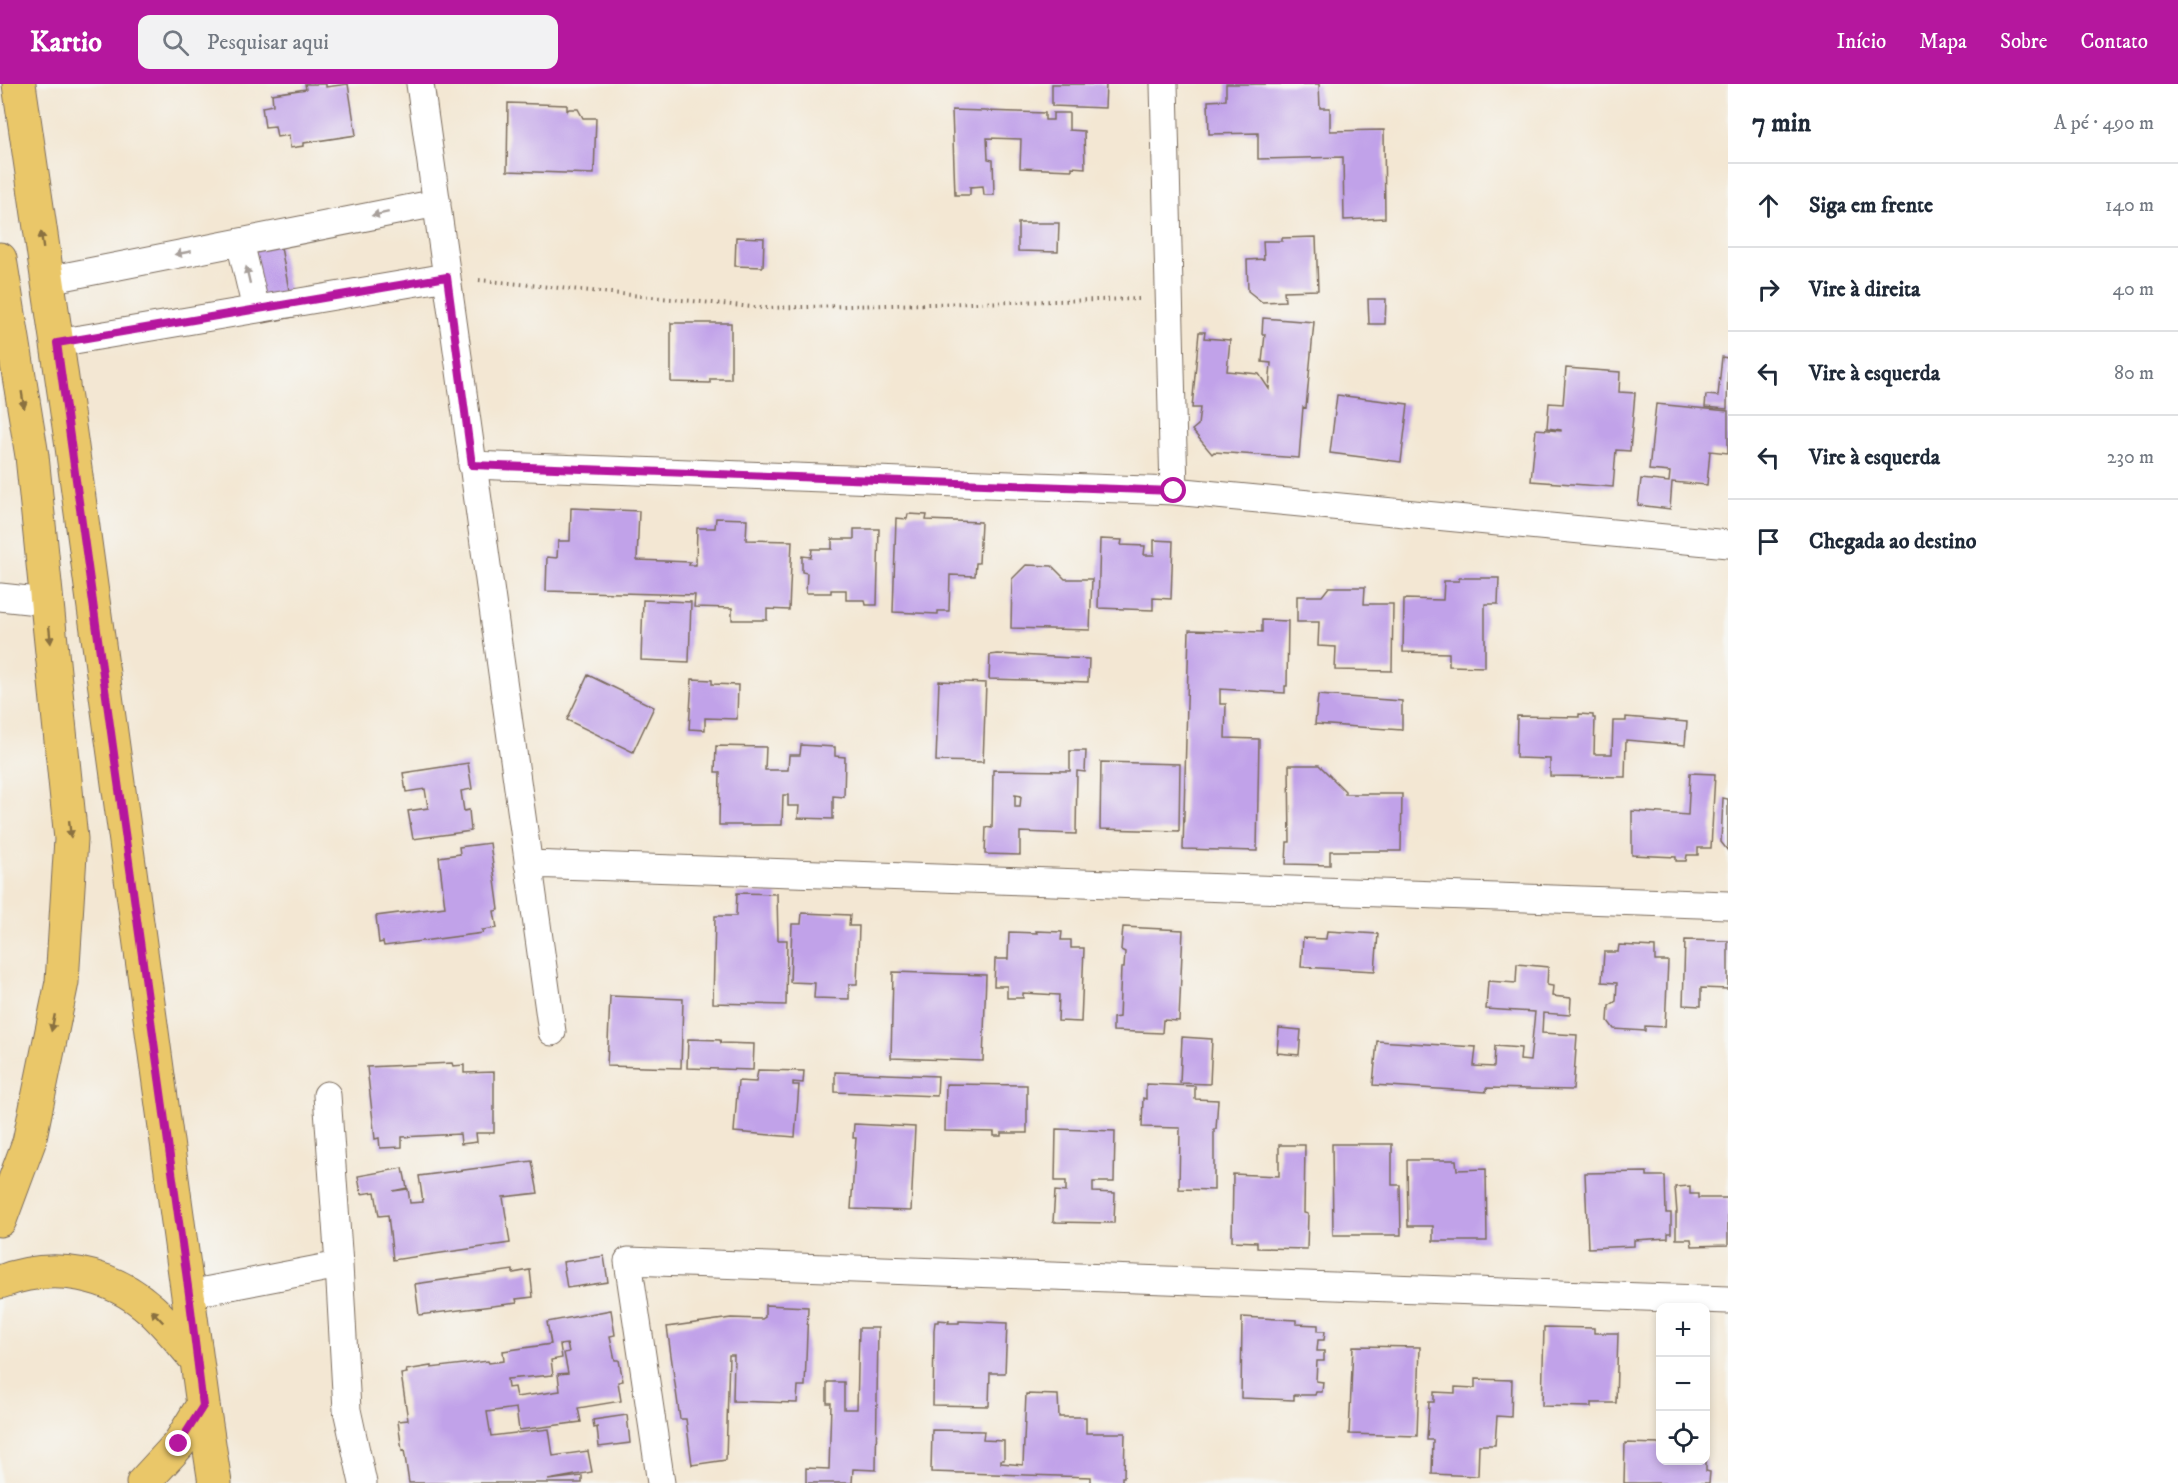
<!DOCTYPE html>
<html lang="pt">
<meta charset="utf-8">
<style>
:root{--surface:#fff;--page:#f2f2f3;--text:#1f2937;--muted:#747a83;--line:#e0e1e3;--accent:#b5179e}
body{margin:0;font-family:"IM FELL DW Pica",serif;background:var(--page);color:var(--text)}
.controls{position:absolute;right:18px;bottom:18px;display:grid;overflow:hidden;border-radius:12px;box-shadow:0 3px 9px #0003}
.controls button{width:54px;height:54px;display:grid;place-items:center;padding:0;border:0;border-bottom:2px solid var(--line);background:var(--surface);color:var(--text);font:30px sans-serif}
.stop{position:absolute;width:18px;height:18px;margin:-14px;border:4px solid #b5179e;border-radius:50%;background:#fff}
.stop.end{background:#b5179e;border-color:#fff;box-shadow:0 2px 6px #0008}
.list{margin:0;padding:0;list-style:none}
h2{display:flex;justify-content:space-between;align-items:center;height:78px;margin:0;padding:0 24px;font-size:26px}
h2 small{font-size:20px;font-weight:400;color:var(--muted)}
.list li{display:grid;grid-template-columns:39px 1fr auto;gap:18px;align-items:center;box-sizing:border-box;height:84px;padding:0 24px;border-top:2px solid var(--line)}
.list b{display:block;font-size:22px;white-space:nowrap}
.list em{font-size:20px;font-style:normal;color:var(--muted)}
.icon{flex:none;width:33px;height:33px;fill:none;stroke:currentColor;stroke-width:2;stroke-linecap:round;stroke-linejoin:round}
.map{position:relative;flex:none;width:1728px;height:1399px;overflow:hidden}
header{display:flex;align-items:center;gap:36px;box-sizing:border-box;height:84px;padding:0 30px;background:var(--accent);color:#fff}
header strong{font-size:28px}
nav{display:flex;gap:33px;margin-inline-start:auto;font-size:21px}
.search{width:420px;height:54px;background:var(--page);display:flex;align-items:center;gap:15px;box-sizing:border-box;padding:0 21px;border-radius:12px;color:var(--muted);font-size:22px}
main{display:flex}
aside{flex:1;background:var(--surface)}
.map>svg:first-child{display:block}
.building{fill:#c1a2e9;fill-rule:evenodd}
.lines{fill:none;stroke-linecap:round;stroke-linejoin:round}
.street-casing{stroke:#7b6c5d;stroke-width:29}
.primary-casing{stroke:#7b6c5d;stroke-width:35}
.path{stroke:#7b6c5d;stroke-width:4;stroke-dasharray:1.5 4.5;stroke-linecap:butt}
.street{stroke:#fff;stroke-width:27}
.primary{stroke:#eac769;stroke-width:33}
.oneway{fill:#a79f9a}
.oneway2{fill:#8a7140}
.route{stroke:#b5179e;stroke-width:8}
</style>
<header>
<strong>Kartio</strong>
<div class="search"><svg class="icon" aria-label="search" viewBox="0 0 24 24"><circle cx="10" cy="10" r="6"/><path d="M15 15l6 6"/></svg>Pesquisar aqui</div>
<nav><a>Início</a><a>Mapa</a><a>Sobre</a><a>Contato</a></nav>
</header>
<main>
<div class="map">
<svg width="1728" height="1399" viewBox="0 0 1728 1399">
<rect width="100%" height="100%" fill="#f6f6f2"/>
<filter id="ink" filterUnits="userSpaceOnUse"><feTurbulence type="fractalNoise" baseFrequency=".0167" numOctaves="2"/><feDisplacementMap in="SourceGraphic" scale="12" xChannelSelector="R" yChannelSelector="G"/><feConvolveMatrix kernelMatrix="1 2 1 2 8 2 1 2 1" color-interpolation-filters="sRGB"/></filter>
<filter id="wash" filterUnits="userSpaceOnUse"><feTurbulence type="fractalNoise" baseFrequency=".008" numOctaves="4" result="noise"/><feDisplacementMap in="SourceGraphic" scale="24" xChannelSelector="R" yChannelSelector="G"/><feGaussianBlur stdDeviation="1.35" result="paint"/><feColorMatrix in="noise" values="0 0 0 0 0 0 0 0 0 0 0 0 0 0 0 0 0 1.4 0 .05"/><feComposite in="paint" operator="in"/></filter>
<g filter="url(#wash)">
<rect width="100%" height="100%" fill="#f3e7d3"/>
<g id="blocks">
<path class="building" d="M305 0H326V3L348 0 356 51 304 59V62L290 64 289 51 277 53 275 42 265 43 262 23 273 21 272 10 306 5Z
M1052 0H1106L1105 24 1052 22Z
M1226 0H1319L1320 24H1330V47L1384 46 1385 134 1344 136 1343 73 1258 75V49L1209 50 1208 17 1226 16Z
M508 19 567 21V27L569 25H578L583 34H596L594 90 507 87Z
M952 26 1045 29V36H1053V29H1069V46L1084 47 1085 84 1072 83V86L1020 84 1021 55 987 54 988 75 993 76 994 111H984L983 102 970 103V111H955Z
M1018 139H1059L1058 168 1018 167Z
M736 153 764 154 763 183 735 182Z
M1316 153 1318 206 1284 207 1285 217 1262 218 1248 207 1247 176 1264 175 1263 157H1282V154Z
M280 158 294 233 263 239 249 164Z
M1368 215H1386L1385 240H1369Z
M1263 234 1314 238 1306 324 1303 323 1299 374 1214 368 1212 370 1192 346 1198 341 1200 324H1192L1199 248H1205L1204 254 1230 256 1227 287 1259 290 1269 305 1271 279 1262 278 1265 250H1262Z
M671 239H731V295H710V299L671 298Z
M1722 273 1728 274 1727 325 1705 323 1706 311 1718 312Z
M1566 284 1620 288 1619 308 1635 309 1630 367 1616 366 1613 403 1531 397 1536 345 1561 347V346L1547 344 1549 319 1563 320Z
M1337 311 1408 320 1401 378 1330 369Z
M1656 320 1728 327V369L1710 367 1707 401 1672 398 1670 425 1638 421 1641 395 1669 398 1670 388 1649 386Z
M571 424 639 427 637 476 690 478 689 481H696L697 444H715L716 434 747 435 746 456 792 457 789 526 767 525V536H732V524L694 523 695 511 546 507 547 473 557 474 558 457H570Z
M908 430 927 431 926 436 981 438 979 479H976L975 492 950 491 949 527H938V530L893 528 896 434 907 435Z
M854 445H879L877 521H866L865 516H846V506H831V509H806L807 489 802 488V472L811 473 812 465H832V455H854Z
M1100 455 1122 456 1121 461 1145 462 1144 471H1154V456L1173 457 1171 515 1153 514V526L1098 524Z
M1026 481 1052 482 1065 495H1092L1090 546 1011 544 1012 495Z
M1459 494H1499L1498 520H1485V583L1449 582V569L1403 568 1404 515 1443 516 1444 497H1459Z
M1329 503H1365L1364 520H1393L1392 587 1335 586 1336 563 1318 562 1319 538H1297V512H1322Z
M643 516 691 518 689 578 641 576Z
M1262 536 1288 537 1287 602H1285V609L1220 605V620H1226L1225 654 1259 655 1257 767 1183 765 1189 546 1262 548Z
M998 570 1089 575 1088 598 989 595 990 571Z
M588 591 654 623 633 668 567 636Z
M692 595 712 596V600L738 601 737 635 705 634V646L689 645Z
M939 597 986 599 983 678 936 677Z
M1318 611 1402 617V646L1315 640Z
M1579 630 1593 631V634H1595L1594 670H1612L1613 637H1626V633L1687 638 1685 661 1626 656 1625 693 1550 692V675L1516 674 1517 632 1579 633Z
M801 661 835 663V672L845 673 844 713 833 712V735L798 734 799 722H788V711H783L782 741H719L720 688H715L716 662 766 663 765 686H788L789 671H800Z
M1070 667H1086L1085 688 1077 687 1076 750 1020 748V771L985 770 986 743 992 744 993 686 1070 687ZM1015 711 1021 712 1020 723H1015Z
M1101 678 1180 680 1179 747 1100 745Z
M468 679 472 705 461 707 464 727 469 726 471 747 413 755 408 727 428 724 425 705 406 708 403 689Z
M1289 681H1319L1345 707V710H1402L1401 767H1330V781L1286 780 1287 758H1290Z
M1690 689 1715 690 1711 764H1698V771H1687L1686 777H1676V773L1632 771V727L1688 731Z
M1723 714 1728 715V767L1721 758Z
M490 759 499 826 494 827 497 844 482 846 483 849 384 862 383 858 379 859 376 832 445 823 439 773 460 770 459 763Z
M737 809 777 810 778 856H787L786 921 713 919 715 832H736Z
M802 829 850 831 849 842H859L857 900H849V915L814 914 815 899 790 898 792 840H801Z
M1123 843 1183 846 1179 937 1163 936 1162 949 1113 947V934L1119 933 1121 884H1124L1125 868 1121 866Z
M1036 847 1062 848 1061 856H1071V864H1084L1081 938 1058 937 1059 911 1023 909V914H1007V902H994L995 875H1008L1009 848 1037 849Z
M1327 847 1378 850 1375 887 1301 883 1303 854 1326 855Z
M1685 856 1728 857V905L1701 904V922L1683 921Z
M1619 861 1655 863V877H1668L1665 943 1645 942V947L1614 945 1608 937 1609 922 1616 917 1617 899 1602 898 1604 868H1618Z
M1517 880 1548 883 1547 901 1553 902 1552 912 1571 914 1570 931 1543 929 1542 949 1577 951 1573 1006 1486 1004V1008L1373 1001 1377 957 1476 963 1474 982 1494 983 1495 962 1521 964 1520 976 1530 977 1535 928 1486 925 1488 897 1516 899Z
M893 888 986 891 983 977 891 974Z
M610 912 683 915 681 984 607 982Z
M1279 944 1301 946 1299 971 1277 969Z
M1182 953 1212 955 1210 1000 1180 999Z
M688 955 720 956 721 959 754 960 753 986 687 984Z
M452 979 453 982 464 981V989L494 988V1049H476L477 1058 461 1060 460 1050 402 1053V1063L380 1064 379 1054 375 1055 367 983Z
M758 986 804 987 803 999 793 998V1001H799L795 1053 734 1048 738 997 756 998Z
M835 988 938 992 937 1012 835 1008Z
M946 1000 1027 1001V1049H1001V1052H994V1048L945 1047Z
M1146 1000 1195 1002V1015L1218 1016 1216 1045H1214V1106L1179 1105 1180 1044 1142 1043 1143 1014 1146 1015Z
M854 1040 915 1043 911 1127 851 1125 856 1054H853Z
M1056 1045 1115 1047 1114 1098H1093V1108L1115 1109 1114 1139 1053 1138 1055 1107 1066 1108V1097H1055Z
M1332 1060H1392V1101H1400L1401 1151H1333Z
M1279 1061H1305L1304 1129 1308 1130 1307 1165 1257 1164V1158L1232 1157 1233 1090 1279 1092Z
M1407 1076H1456L1457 1086 1486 1085 1487 1157H1433V1142H1408Z
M532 1077 538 1109 503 1113 510 1159 393 1176 388 1131 379 1132 375 1108 361 1110 358 1092 403 1084 407 1104 393 1107 408 1105 410 1119 423 1118 419 1092Z
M1647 1088V1092H1665L1666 1129H1671V1149H1668V1154L1634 1156V1162L1588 1164 1585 1089Z
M1690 1102V1110H1698V1114H1728V1161L1692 1162 1691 1155H1676V1129H1677L1675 1103Z
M604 1172 608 1198 567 1204 563 1178Z
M513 1186V1189L530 1186 533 1213 516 1215 517 1219 419 1231 415 1200Z
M765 1221 808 1223 805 1302H798L797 1319 733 1317 734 1271H729L726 1376 692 1381 686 1335H680L667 1243 731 1234 762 1235 765 1233Z
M611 1226 615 1251 610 1252 615 1276H619L623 1297 618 1298 621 1317 578 1324 581 1338 519 1346 516 1324 487 1328 491 1352 549 1345 553 1372 588 1367 592 1388 548 1396 582 1392V1399H409L404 1366 402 1367 398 1337 408 1336 401 1290 407 1289 406 1286 431 1282V1284L488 1277 489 1279 504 1277 503 1267 551 1260 547 1238ZM567 1260 569 1268 564 1269 568 1289 558 1290 560 1307 516 1313 514 1303 508 1304 507 1295 553 1291 551 1276 562 1274 560 1261Z
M1242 1233 1296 1236V1240L1318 1241V1247H1325L1324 1256H1318L1317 1267H1324V1277H1317L1316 1297 1323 1298 1322 1308H1316L1315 1311H1294V1316L1241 1314Z
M938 1236 949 1237 948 1239H959V1237L1007 1239 1005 1289H990L989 1322 933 1321 934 1246 935 1238H938Z
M1544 1243 1594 1244V1249H1618L1616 1319H1591V1323L1542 1322Z
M859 1244H878L876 1386 853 1385 852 1399H806V1384L829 1385 831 1319H827V1298H844V1325H857Z
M1353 1262 1420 1263 1417 1352 1349 1350Z
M1475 1295 1512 1296 1511 1333 1497 1332 1495 1361H1479L1478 1392 1432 1390 1433 1356H1427L1429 1318H1434V1308L1455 1309V1303L1475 1304Z
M1026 1310 1058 1311 1059 1333H1086V1349H1125L1124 1393H1122V1399H1091V1393L931 1388 932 1346 984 1347 983 1356 1004 1357V1376H1001V1379L1023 1381Z
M627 1331 630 1359 599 1363 597 1343 594 1344 593 1336Z
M1625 1359 1660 1360V1376H1706V1387L1710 1388 1709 1399H1624Z"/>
</g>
</g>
<g filter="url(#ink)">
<use href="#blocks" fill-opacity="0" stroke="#7b6c5d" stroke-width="1.5"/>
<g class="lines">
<g class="street-casing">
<path id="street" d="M420 0 552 948
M1164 0 1174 407
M240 158 256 225
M48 196 437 119
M57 259 447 193
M472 381 1174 407 1728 460
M0 513 47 518
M528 780 1728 821
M327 1011 339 1181 347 1326 363 1399
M189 1210 339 1181
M661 1399 628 1177 1728 1216"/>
</g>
<g class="primary-casing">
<path id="primary" d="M19 0 72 363 203 1321 215 1399
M0 175 32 372 71 755 62 898 29 1058 0 1136
M0 1198C53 1178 110 1188 152 1226 168 1241 182 1259 196 1275
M143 1399 179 1360 203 1321"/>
</g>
<path class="path" d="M479 196 763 224 1139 215"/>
<use href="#street" class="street"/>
<use href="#primary" class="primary"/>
</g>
<defs><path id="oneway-solid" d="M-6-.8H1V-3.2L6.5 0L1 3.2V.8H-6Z" transform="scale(1.5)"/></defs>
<g class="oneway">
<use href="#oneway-solid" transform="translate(380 130) rotate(168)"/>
<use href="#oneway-solid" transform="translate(183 169) rotate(169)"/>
<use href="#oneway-solid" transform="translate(248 191) rotate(-103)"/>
</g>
<g class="oneway2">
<use href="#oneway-solid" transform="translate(42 156) rotate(-98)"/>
<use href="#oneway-solid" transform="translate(23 316) rotate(81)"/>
<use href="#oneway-solid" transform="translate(50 551) rotate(84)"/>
<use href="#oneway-solid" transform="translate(70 745) rotate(84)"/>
<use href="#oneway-solid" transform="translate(53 939) rotate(102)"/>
<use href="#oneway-solid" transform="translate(157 1232) rotate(-134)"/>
</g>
</g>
<g class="lines" filter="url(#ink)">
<path class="route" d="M179 1360 203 1322 189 1210 57 259 447 193 472 381 1174 407"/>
</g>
</svg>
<div class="controls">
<button>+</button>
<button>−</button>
<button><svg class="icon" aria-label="locate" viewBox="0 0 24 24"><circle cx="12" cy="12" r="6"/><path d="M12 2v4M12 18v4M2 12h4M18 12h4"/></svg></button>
</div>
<div class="stop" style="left:1174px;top:407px"></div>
<div class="stop end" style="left:179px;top:1360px"></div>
</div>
<aside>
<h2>7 min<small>A pé · 490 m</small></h2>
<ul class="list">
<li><svg class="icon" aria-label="ahead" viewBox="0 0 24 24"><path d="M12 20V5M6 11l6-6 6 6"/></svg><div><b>Siga em frente</b></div><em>140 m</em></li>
<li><svg class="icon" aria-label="right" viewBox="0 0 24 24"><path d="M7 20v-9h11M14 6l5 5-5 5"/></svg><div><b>Vire à direita</b></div><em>40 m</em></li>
<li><svg class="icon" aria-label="left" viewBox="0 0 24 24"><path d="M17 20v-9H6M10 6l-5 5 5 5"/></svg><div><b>Vire à esquerda</b></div><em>80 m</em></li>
<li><svg class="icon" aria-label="left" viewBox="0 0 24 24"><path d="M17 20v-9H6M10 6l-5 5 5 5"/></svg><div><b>Vire à esquerda</b></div><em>230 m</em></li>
<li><svg class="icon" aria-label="arrive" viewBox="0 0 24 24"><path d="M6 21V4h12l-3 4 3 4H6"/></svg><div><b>Chegada ao destino</b></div></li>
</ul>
</aside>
</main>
